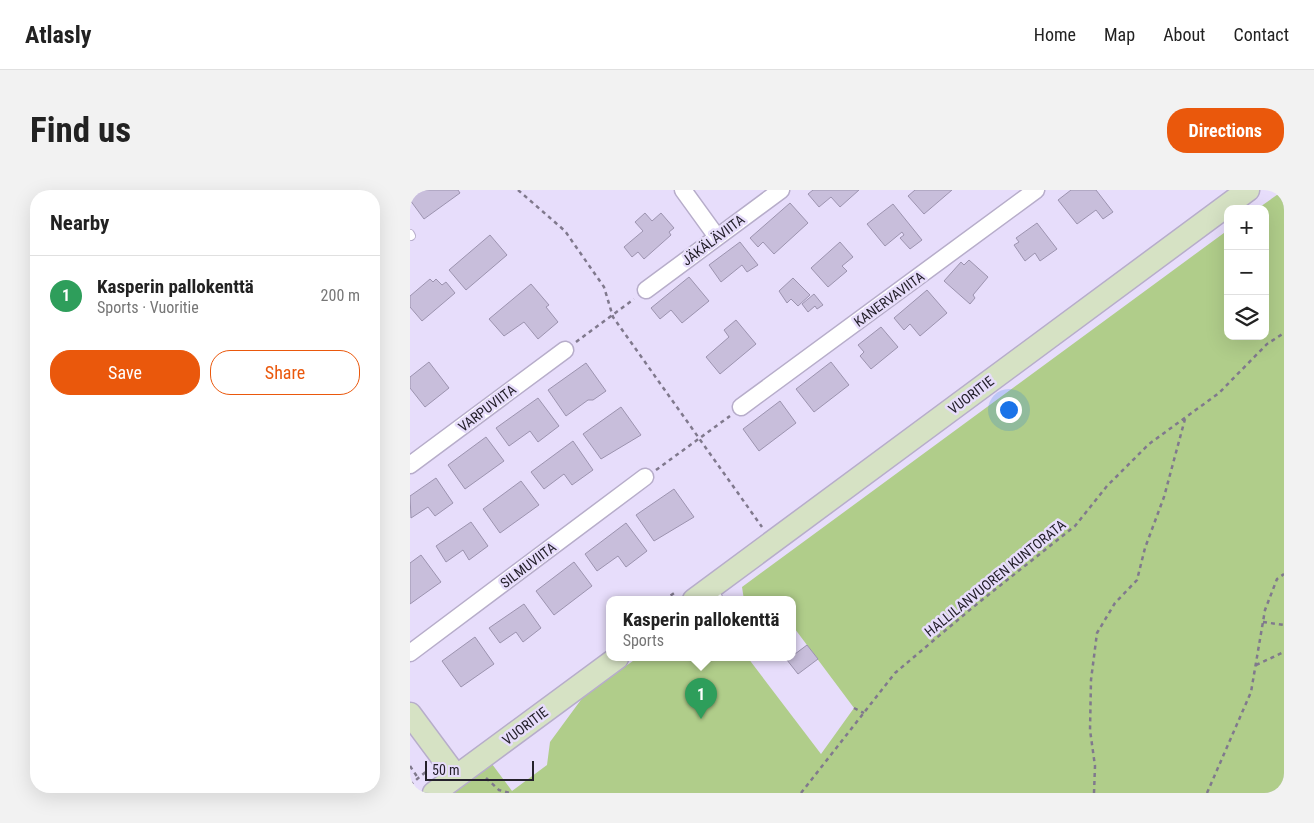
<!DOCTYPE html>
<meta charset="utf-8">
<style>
:root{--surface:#fff;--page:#f2f2f2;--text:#222;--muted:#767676;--line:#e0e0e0;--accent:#ea580c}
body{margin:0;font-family:"Roboto Condensed",sans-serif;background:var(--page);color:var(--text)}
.controls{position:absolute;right:15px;top:15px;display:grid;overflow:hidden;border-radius:10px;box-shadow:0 5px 20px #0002}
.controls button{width:45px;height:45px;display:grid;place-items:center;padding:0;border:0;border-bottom:1px solid var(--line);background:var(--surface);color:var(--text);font:25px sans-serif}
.scale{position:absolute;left:15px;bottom:12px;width:109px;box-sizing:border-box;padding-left:5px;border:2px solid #25212c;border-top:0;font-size:14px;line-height:18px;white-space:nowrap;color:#25212c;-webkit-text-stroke:4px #e7ddfb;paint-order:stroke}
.you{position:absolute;left:598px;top:219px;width:18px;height:18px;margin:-12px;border:4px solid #fff;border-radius:50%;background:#1a73e8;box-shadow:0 0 0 8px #1a73e833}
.badge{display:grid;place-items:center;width:32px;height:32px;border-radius:50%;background:var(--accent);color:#fff;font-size:16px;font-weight:700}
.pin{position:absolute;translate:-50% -41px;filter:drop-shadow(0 1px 2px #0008)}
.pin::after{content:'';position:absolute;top:26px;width:18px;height:15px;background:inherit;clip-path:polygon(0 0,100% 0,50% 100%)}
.popup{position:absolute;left:196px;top:406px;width:190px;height:65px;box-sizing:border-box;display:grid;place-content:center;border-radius:10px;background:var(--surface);filter:drop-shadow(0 1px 4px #0005);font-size:16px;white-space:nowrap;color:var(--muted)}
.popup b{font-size:19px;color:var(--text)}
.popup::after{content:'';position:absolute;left:50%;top:100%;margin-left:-10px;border:10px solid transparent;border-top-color:var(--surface)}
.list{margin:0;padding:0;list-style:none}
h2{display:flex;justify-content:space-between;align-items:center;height:65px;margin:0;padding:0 20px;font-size:21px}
h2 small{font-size:16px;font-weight:400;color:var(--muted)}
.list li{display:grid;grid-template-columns:32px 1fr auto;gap:15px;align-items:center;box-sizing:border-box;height:80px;padding:0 20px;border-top:1px solid var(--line)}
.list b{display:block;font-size:19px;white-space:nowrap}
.list p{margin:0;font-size:16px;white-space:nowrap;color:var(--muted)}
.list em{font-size:16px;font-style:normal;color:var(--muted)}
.actions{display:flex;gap:10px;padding:15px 20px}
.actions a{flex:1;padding:11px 0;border:1px solid var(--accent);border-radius:20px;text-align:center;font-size:18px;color:var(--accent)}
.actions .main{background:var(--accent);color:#fff}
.icon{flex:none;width:28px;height:28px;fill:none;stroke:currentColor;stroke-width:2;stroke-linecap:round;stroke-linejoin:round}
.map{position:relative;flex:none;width:874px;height:603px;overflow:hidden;border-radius:20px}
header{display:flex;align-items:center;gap:30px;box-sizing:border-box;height:70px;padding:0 25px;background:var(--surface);border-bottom:1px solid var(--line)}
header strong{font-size:24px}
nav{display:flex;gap:28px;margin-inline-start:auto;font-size:18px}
.intro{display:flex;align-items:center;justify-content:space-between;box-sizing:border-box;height:120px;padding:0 30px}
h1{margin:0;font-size:35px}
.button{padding:12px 22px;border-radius:20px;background:var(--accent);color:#fff;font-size:18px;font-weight:700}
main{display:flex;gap:30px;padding:0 30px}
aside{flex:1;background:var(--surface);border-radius:20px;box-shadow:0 5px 20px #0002}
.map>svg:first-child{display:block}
.green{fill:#b0cd8a}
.building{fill:#c8bedb;stroke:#9c93af}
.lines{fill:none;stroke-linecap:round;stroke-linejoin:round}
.lane-casing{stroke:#b7adca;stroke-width:10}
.street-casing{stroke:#b7adca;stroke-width:19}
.secondary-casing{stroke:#b7adca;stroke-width:25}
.path{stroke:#80798d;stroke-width:2.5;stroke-dasharray:4 4;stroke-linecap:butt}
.lane{stroke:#fff;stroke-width:8}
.street{stroke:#fff;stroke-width:16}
.secondary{stroke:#d6e2c4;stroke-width:22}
.labels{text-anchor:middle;stroke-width:5;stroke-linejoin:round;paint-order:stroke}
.street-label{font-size:14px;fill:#25212c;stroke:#e7ddfb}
</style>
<header>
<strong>Atlasly</strong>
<nav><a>Home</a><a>Map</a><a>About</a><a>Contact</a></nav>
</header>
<div class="intro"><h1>Find us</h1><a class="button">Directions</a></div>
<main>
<aside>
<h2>Nearby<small></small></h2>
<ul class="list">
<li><span class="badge" style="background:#2e9e5b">1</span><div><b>Kasperin pallokenttä</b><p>Sports · Vuoritie</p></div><em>200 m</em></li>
</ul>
<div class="actions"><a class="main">Save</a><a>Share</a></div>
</aside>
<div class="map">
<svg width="874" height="603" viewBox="0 0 874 603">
<rect width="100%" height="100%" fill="#e7ddfb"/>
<path class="green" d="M874 0V603H40L82 574 102 601 137 575 140 552 173 507 227 468H338L411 564 444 518 382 435V410L362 408 334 410 332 397 818 40V146H855V19H847Z"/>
<path class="building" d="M8 0H48L50 3 14 29 0 10V6Z
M403 0H449L430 17 421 7 409 17 398 4Z
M505 0H542L514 24 498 6Z
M661 0H686L703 22 693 29 686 20 667 34 648 10Z
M380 13 398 33 364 64 353 52 348 57 340 48Z
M483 14 512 50 500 59 490 48 494 45 492 42 475 56 457 34Z
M235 23 242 31 251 23 264 38 259 42 261 45 234 69 228 62 222 67 214 57 233 41 225 32Z
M627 33 647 59 630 71 625 63 615 71 604 55 609 52 606 48Z
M80 45 97 65 56 100 39 80Z
M330 52 348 75 337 82 332 75 311 92 299 75Z
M430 52 443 67 432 76 437 81 418 97 401 78Z
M559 70 578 87 563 105 565 108 560 114 534 91 551 72 554 75Z
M279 87 299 111 272 133 261 120 250 129 241 118Z
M383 88 400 105 388 116 381 109 377 113 369 101Z
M20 89 23 92 26 89 32 95 36 92 45 103 12 131 0 117V106Z
M121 94 139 115 136 117 148 132 128 149 114 132 94 146 79 129Z
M517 100 537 123 510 146 500 134 494 140 484 128Z
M404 104 413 115 407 119 405 116 398 122 392 114Z
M326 130 346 154 310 184 296 167 319 147 314 140Z
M471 137 488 157 461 179 450 166 454 162 448 155Z
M19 172 39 198 15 217 0 198V187Z
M421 172 439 195 404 222 386 199Z
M176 173 196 201 183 210H178L156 226 138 200Z
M128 208 149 236 128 252 120 241 99 256 86 238Z
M370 211 386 233 349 261 333 239Z
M211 217 231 245 191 269 173 244Z
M76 247 94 271 55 299 38 275Z
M163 251 183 280 162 295 154 284 134 299 121 282Z
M26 288 43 313 25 326 18 317 1 328 0 306Z
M111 291 129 315 90 343 73 319Z
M264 299 284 327 244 351 226 325Z
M61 332 78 356 59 370 53 360 36 372 26 356Z
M216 333 237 361 216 377 208 366 187 381 175 364Z
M11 365 31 392 0 414V373Z
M164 372 182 396 144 425 126 401Z
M114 414 131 438 113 452 106 442 90 453 79 438Z
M65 447 84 474 51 497 32 471Z
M397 455 408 469 388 484 377 470Z"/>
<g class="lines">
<g class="lane-casing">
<path id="lane" d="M0 44 1 46
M302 400 310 410"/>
</g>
<g class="street-casing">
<path id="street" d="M273 0 307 47
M236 100 371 0
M331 217 626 0
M0 275 155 160
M0 463 235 287"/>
</g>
<g class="secondary-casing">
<path id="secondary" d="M284 410 838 0
M0 524 46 586
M24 603 207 468"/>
</g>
<path class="path" d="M108 0 155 41 194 97 203 127 352 337
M166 152 224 109
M246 280 320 226
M254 410 267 401
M853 432 874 435
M846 475 874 462
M444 518 454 523
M0 576 8 588
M76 588 89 600 100 603
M0 595 18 580
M391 603 485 483 562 418 665 336 697 296 739 254 809 203 857 154 874 143
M684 603 685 576 680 540 681 490 687 443 705 413 727 390 735 358 754 307 775 229
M797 603 841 502 855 420 867 389 874 384"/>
<use href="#lane" class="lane"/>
<use href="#street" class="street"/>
<use href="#secondary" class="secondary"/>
</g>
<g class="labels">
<g class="street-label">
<text transform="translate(303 50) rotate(-37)" y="5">JÄKÄLÄVIITA</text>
<text transform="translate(479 109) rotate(-36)" y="5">KANERVAVIITA</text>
<text transform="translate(561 205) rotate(-37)" y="5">VUORITIE</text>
<text transform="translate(77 218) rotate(-37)" y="5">VARPUVIITA</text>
<text transform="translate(118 375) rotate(-37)" y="5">SILMUVIITA</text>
<text transform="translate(585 388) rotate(-39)" y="5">HALLILANVUOREN KUNTORATA</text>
<text transform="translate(115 536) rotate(-37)" y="5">VUORITIE</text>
</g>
</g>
</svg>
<div class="controls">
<button>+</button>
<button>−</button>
<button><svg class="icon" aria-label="layers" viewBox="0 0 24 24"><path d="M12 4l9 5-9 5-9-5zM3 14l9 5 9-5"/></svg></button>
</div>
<div class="scale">50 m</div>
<div class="you"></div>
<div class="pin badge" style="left:291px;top:529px;background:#2e9e5b">1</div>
<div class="popup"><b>Kasperin pallokenttä</b>Sports</div>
</div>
</main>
